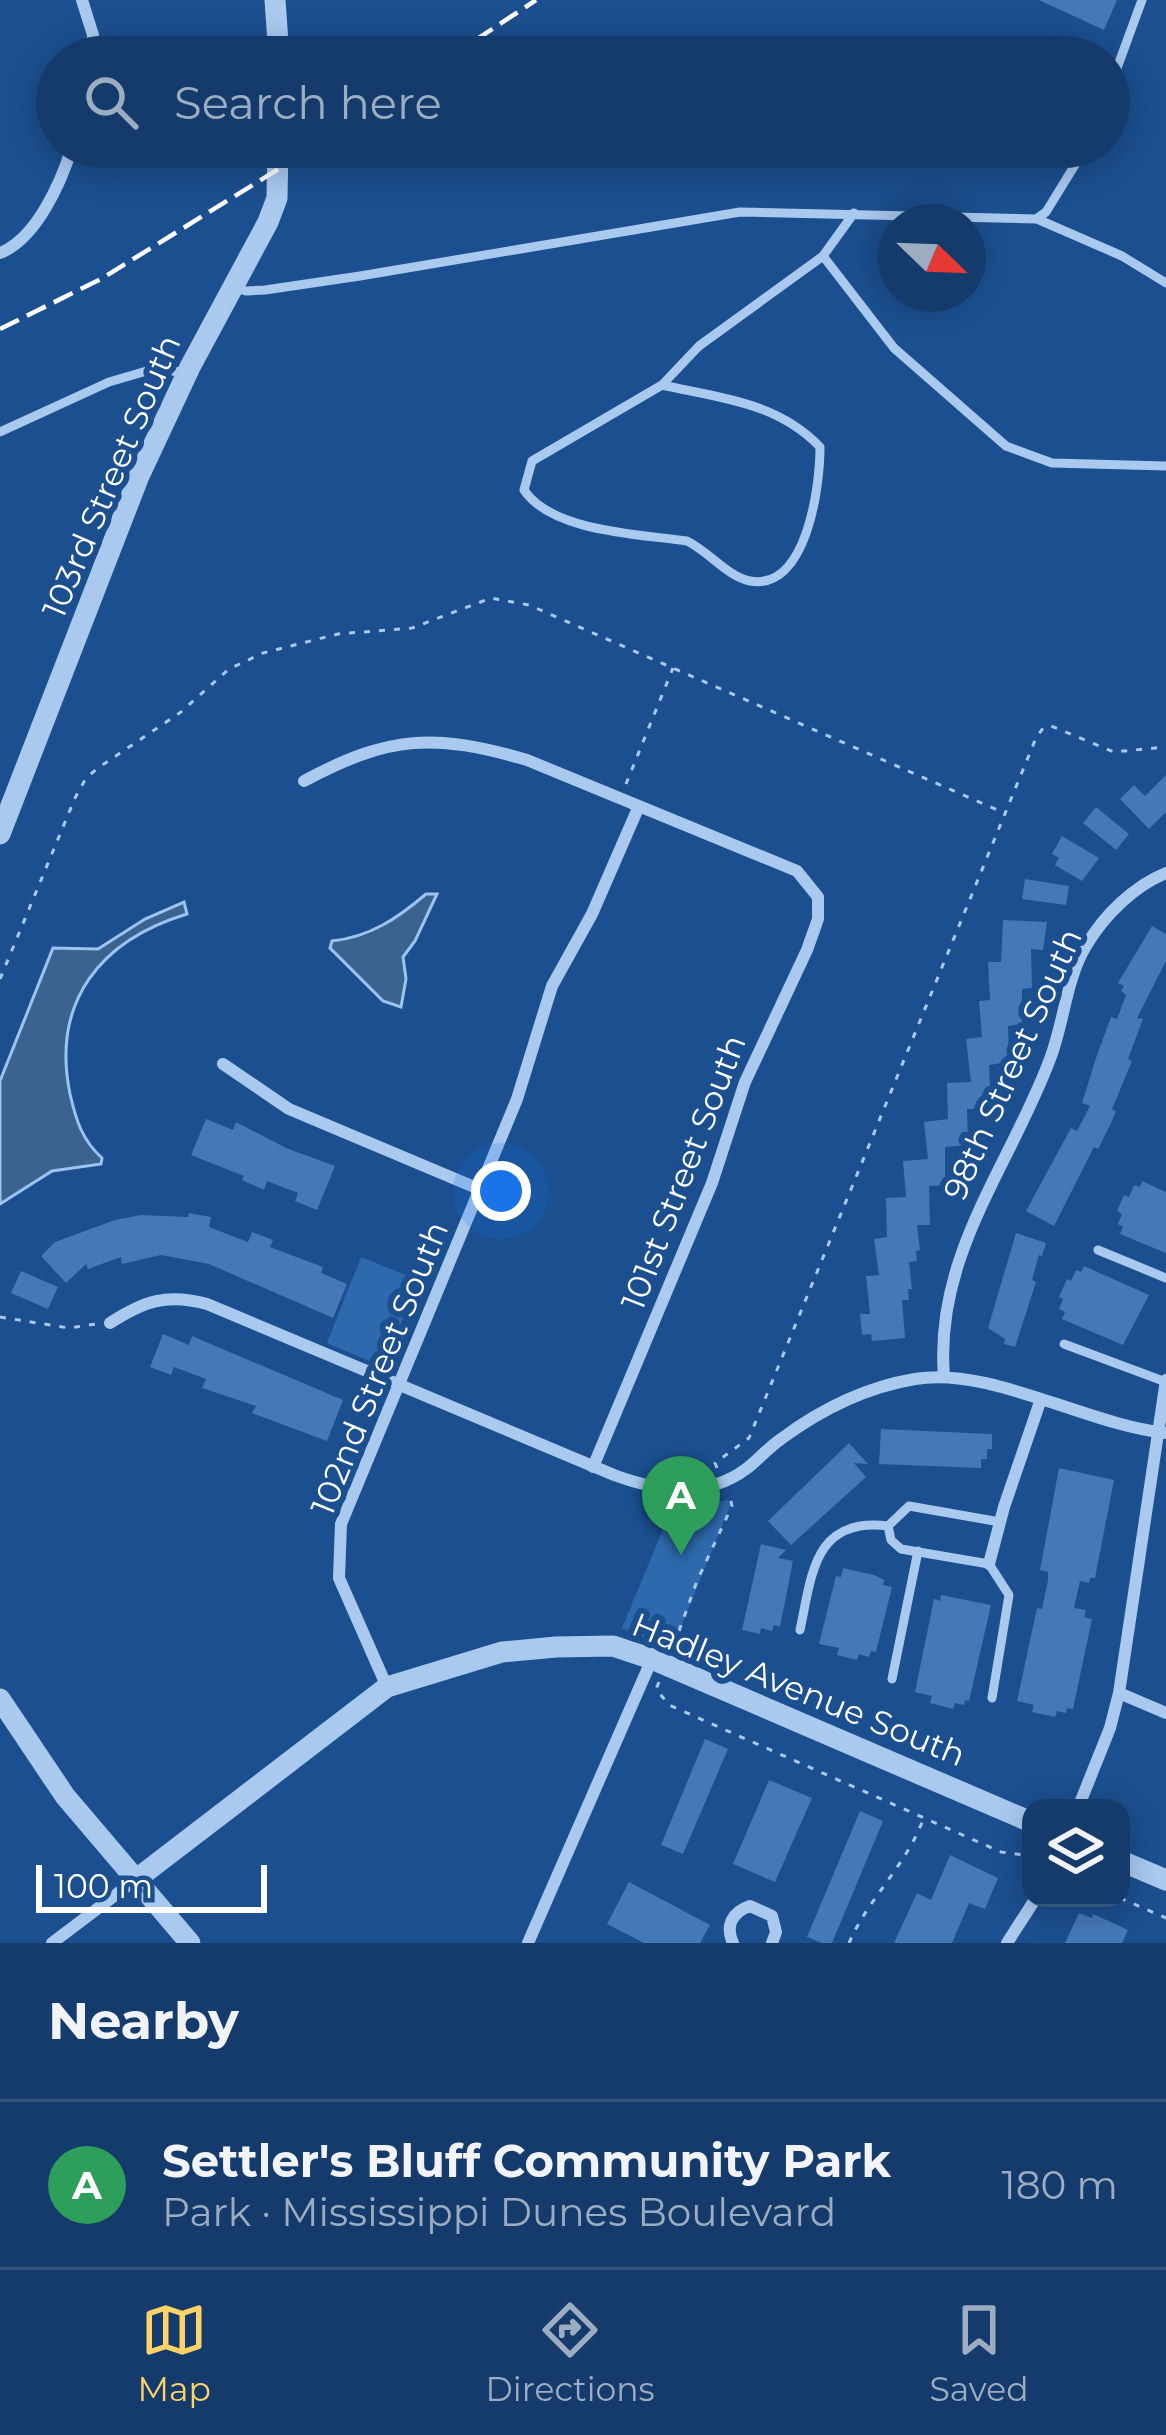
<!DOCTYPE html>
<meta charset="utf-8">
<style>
:root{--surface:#143b6b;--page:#1d4271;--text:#f1f3f6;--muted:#9dadc1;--line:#33557e;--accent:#ffd166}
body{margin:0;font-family:Montserrat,sans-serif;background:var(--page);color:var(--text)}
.controls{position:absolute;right:36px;bottom:36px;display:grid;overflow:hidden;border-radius:24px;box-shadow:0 6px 30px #0003}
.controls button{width:108px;height:108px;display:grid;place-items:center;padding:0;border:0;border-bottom:3px solid var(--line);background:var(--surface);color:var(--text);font:60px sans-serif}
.compass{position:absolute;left:878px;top:204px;width:108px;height:108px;border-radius:50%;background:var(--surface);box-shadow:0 6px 30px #0003;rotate:113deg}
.scale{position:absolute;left:36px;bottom:30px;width:231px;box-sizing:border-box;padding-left:12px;border:6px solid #fff;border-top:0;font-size:33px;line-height:42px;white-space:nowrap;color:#fff;-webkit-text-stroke:9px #1b4f8f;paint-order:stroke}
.you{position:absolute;left:501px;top:1191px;width:42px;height:42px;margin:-30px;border:9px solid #fff;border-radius:50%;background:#1a73e8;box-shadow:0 0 0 18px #1a73e833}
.badge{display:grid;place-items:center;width:78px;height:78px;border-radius:50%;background:var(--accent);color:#fff;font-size:39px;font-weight:700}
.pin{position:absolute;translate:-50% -99px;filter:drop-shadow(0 3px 6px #0008)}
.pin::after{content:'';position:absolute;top:63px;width:42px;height:36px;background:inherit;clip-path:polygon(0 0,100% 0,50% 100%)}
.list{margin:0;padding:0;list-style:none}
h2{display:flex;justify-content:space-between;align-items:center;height:156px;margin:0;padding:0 48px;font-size:51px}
h2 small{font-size:39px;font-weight:400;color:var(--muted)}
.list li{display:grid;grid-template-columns:78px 1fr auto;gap:36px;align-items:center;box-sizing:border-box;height:168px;padding:0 48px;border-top:3px solid var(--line)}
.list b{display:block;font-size:45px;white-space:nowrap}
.list p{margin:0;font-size:39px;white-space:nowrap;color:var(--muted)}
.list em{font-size:39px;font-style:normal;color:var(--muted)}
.icon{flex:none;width:66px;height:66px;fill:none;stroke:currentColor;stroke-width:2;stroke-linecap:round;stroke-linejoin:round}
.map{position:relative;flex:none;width:1166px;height:1943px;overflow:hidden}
.search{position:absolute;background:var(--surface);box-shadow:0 6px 30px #0003;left:36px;right:36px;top:36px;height:132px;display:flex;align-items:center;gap:30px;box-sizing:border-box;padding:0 42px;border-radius:66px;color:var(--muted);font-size:45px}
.sheet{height:324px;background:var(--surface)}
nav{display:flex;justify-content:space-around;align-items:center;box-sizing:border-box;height:168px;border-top:3px solid var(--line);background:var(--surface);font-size:33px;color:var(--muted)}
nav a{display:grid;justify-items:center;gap:6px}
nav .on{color:var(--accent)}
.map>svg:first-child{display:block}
.green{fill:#2e69ad}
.water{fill:#3c6290;stroke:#9cc4f0;stroke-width:3}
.building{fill:#4478b7}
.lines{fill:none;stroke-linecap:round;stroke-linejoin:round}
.path{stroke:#a9c9ee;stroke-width:3;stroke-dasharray:6 9;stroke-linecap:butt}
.service{stroke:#a9c9ee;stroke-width:9}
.minor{stroke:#a9c9ee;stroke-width:12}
.tertiary{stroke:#a9c9ee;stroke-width:21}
.rail{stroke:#fff;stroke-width:4.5;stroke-dasharray:21 9;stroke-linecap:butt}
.labels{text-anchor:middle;stroke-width:12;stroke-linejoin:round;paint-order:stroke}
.street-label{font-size:33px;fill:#fff;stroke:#1b4f8f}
</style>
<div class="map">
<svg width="1166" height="1943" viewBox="0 0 1166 1943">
<rect width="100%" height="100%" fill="#1b4f8f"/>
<path class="green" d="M361 1257 418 1280 384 1367 327 1343Z
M728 1500 730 1506 672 1649 622 1628 671 1510Z"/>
<path class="water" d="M426 894H437L415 941 403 957 406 979 401 1007 383 1001 330 948 332 941C370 937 398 918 426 894Z
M184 902 187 914C101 940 51 1001 70 1094 76 1120 82 1140 102 1158L101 1164 52 1171 0 1204V1081L53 948 98 949 145 919Z"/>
<path class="building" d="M1039 0H1117L1104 30Z
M1166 775V812L1149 829 1120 799 1134 785 1145 796Z
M1096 807 1129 834 1116 850 1083 823Z
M1062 836 1099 858 1082 881 1055 865 1059 858 1052 854Z
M1025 879 1069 886 1066 905 1022 899Z
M1003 920 1047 922 1043 950 1031 949 1032 988 1022 989V1024L1008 1026 1009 1062 989 1065 991 1109H967L968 1145 945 1147V1185L929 1186 930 1225H917L920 1250 916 1251 917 1261 909 1262 912 1289H908L909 1300H902L905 1338 872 1341 871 1334 862 1335 860 1314H870L866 1276 879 1275 874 1239 887 1237 886 1198 906 1197 903 1161 928 1159 924 1122 948 1119 947 1083 971 1082 966 1039 982 1037 979 1001 990 1000 988 962H1001Z
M1152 926 1166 934V961L1137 1018 1143 1019 1128 1059 1132 1061 1112 1109 1116 1111 1112 1121 1098 1149 1094 1147 1054 1226 1026 1211 1071 1128 1077 1131 1090 1106 1082 1103 1097 1055 1111 1017 1117 1019 1126 995 1121 991 1124 986 1118 983Z
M206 1119 233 1130 236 1122 286 1148 335 1166 317 1210 295 1201 298 1193 267 1181 264 1190 242 1180 244 1176 191 1155Z
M1142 1181 1166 1192V1253L1120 1234 1123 1227 1118 1224 1122 1214 1117 1211 1124 1195 1129 1197 1134 1185 1140 1187Z
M189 1213 211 1217 209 1227 248 1242 252 1232 273 1240 270 1247 323 1267 321 1273 347 1284 333 1318 209 1264 161 1255 122 1264 121 1257 88 1269 86 1264 66 1283 41 1256 55 1242 115 1220 141 1215 188 1217Z
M1016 1233 1046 1243 1042 1256 1039 1255 1032 1280 1036 1282 1015 1347 1004 1344 1005 1339 988 1328Z
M1084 1266 1149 1295 1123 1345 1062 1319 1065 1312 1059 1309 1063 1299 1059 1297 1067 1279 1071 1281 1076 1270 1081 1272Z
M21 1271 58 1287 48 1309 11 1293Z
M163 1334 189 1345 192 1336 343 1400 327 1441 252 1413 256 1406 202 1388 206 1379 174 1367 171 1375 150 1367Z
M881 1429 992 1434V1449H987V1459H981V1468L879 1464Z
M849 1443 868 1464 854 1463 866 1477 791 1545 768 1521Z
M1059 1468 1114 1480 1095 1578H1090L1089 1583 1080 1581 1074 1608 1086 1610 1084 1617 1092 1619 1073 1709 1067 1708 1066 1713 1057 1711 1055 1717 1032 1712 1034 1705 1017 1701 1037 1608 1042 1609 1048 1580V1572L1040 1570Z
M761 1544 786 1550 778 1558 793 1561 780 1627 774 1625 772 1631 761 1628 760 1634 742 1630Z
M843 1568 874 1575 884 1580 883 1585 892 1587 876 1652 871 1651 869 1657 859 1654 857 1660 837 1655 839 1648 819 1644 836 1576 841 1577Z
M941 1595 991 1605 969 1701 965 1700 964 1705 955 1703 953 1709 930 1703 932 1696 915 1692 934 1599 940 1601Z
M705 1739 728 1749 683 1854 661 1845Z
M769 1780 812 1798 775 1882 733 1864Z
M860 1811 883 1821 832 1943H822L807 1937Z
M950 1855 998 1878 985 1909 969 1903 952 1943H894L917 1893 931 1900Z
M629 1882 710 1925 700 1943H644L607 1924Z
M1079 1913 1092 1918 1093 1914 1128 1930 1122 1943H1065Z"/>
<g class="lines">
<path class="path" d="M626 784 673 668
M0 979 75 798 86 778 98 768 181 712 229 669 263 653 338 634 412 628 491 598 529 605 1002 812
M0 1317 69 1328 96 1324
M717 1468 715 1463 749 1438 1036 738 1043 728 1051 726 1114 752 1166 747
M674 1645 697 1581 732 1506 729 1493
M659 1682 656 1689 669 1705 1001 1852 1031 1856
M1120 1898 1166 1918
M849 1943C869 1897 907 1865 924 1817"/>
<path class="service" d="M1109 90 1142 0
M1037 219 1122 256 1166 283
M823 256 894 348 1006 446 1052 463 1166 466
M234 287 246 291 265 290 360 276 740 212 1036 219 1046 212 1086 147
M662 385C720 398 777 402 820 447 820 486 807 591 750 581 728 577 708 551 687 541 640 534 552 532 524 490L532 461 662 385 699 346 823 256 854 213
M0 432 109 382 150 370 188 372
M1098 1250 1166 1278
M1064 1344 1166 1382
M888 1526 891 1540 901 1549 989 1564 1009 1595 992 1698
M888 1526 909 1506 1000 1522
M800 1630C812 1574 814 1517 888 1526
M892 1679 918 1551"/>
<path class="minor" d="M82 0 93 35 91 57
M0 253C36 239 61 183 72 147
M304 781C390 735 434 733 527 760L797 871 818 897V919L807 950 745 1082 712 1183 593 1467
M223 1064 289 1109 479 1189
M110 1323C144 1301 167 1293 207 1304L614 1475C657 1491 706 1499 746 1469 758 1460 768 1448 781 1439 820 1410 867 1387 915 1379 989 1366 1088 1425 1166 1433
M944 1376C934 1256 1010 1166 1050 1059 1064 1023 1066 979 1086 946 1104 915 1134 886 1166 873
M989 1564 1004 1507 1041 1399
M387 1687 339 1578 341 1524 517 1099 552 986 592 914 639 806
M1119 1693 1166 1713
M1078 1808 1110 1728 1119 1693 1166 1380
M52 1943 134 1881
M528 1943 652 1659
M733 1943C725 1926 732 1912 750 1906L772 1916 776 1932 772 1943
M1007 1943 1036 1898"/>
<path class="tertiary" d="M275 0 279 57
M0 834 139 476 190 367 268 222 277 198 278 147
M0 1699 65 1796 190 1943
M1121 1861 1166 1880
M134 1881 387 1687 502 1652 556 1647 613 1646 652 1659 1031 1822"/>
<path class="rail" d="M450 57 536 0
M0 329 101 279 314 147"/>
</g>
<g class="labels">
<g class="street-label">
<text transform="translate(111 476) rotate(-67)" y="12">103rd Street South</text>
<text transform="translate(1012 1064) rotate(-66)" y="12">98th Street South</text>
<text transform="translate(683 1172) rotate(-69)" y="12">101st Street South</text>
<text transform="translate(379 1368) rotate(-68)" y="12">102nd Street South</text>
<text transform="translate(799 1689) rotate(22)" y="12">Hadley Avenue South</text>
</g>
</g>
</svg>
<div class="controls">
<button><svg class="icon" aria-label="layers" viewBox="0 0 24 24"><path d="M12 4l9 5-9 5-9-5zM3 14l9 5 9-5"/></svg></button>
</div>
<svg class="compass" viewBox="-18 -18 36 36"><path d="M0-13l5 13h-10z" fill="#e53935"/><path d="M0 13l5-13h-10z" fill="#9dadc1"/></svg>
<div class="scale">100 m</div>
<div class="you"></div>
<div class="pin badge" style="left:681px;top:1555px;background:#2e9e5b">A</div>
<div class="search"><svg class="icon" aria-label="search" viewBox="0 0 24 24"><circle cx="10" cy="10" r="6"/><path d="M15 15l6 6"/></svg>Search here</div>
</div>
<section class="sheet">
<h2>Nearby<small></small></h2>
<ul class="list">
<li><span class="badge" style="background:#2e9e5b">A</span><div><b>Settler's Bluff Community Park</b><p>Park · Mississippi Dunes Boulevard</p></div><em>180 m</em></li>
</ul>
</section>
<nav>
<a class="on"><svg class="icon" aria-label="map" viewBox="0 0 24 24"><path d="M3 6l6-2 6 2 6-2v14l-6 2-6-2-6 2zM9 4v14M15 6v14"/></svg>Map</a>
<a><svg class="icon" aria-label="directions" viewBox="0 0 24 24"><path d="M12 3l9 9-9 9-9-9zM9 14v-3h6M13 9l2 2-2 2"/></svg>Directions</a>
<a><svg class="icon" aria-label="saved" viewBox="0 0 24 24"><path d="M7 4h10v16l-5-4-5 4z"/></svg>Saved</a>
</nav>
